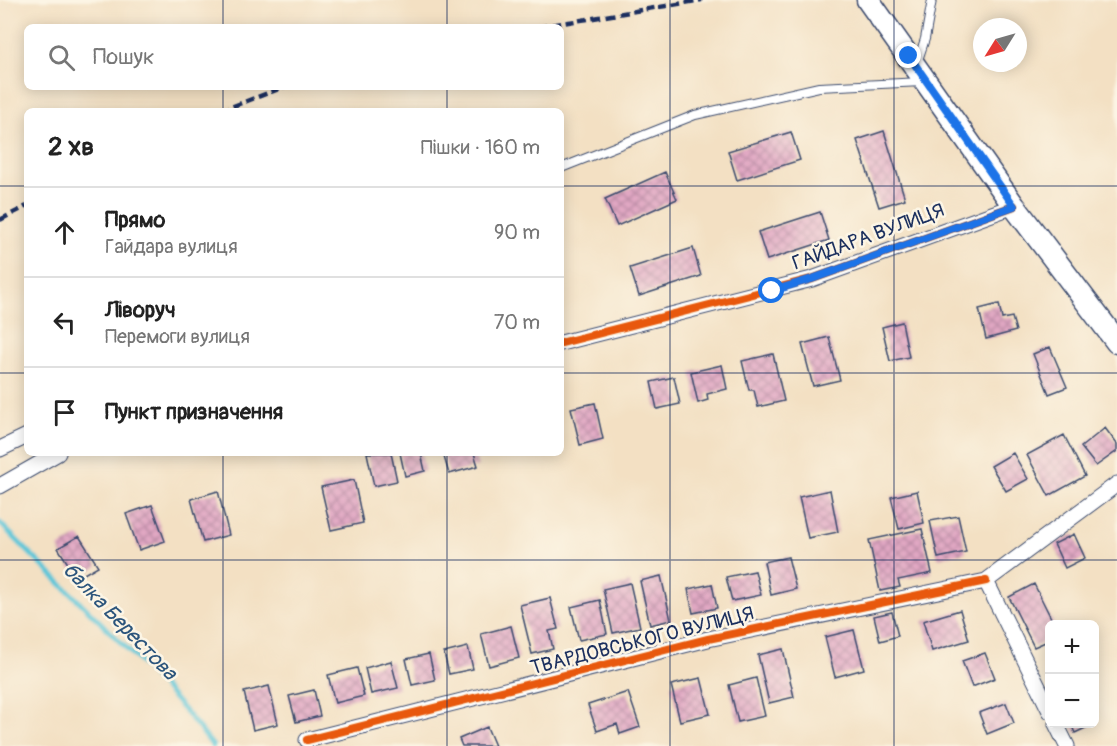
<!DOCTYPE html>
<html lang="uk">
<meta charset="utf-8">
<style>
:root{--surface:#fff;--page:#f6f6f6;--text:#222;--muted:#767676;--line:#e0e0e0}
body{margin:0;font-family:Pangolin,sans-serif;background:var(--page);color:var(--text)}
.controls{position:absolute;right:18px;bottom:18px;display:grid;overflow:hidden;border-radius:9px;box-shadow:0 3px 15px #0003}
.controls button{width:54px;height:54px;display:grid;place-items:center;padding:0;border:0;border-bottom:2px solid var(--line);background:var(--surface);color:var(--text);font:30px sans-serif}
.compass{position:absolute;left:973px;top:18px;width:54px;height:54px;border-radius:50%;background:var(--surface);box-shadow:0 3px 15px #0003;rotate:233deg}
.stop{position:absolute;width:18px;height:18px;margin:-14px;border:4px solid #1a73e8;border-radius:50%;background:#fff}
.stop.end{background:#1a73e8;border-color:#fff;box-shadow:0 2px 6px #0008}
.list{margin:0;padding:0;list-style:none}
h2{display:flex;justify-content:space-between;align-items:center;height:78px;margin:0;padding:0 24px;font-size:26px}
h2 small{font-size:20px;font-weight:400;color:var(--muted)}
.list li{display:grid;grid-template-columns:39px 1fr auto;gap:18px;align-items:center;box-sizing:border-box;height:90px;padding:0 24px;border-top:2px solid var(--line)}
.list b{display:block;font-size:22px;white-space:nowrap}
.list p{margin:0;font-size:20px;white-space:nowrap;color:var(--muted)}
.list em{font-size:20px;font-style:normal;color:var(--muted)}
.icon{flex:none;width:33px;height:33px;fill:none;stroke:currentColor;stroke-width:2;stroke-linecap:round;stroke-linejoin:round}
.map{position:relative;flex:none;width:1117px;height:746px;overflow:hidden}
.search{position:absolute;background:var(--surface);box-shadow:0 3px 15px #0003;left:24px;top:24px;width:540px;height:66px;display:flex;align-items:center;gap:15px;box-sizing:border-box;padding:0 21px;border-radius:9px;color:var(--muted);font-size:22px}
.panel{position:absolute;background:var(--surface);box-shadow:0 3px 15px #0003;left:24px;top:108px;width:540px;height:348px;border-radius:9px}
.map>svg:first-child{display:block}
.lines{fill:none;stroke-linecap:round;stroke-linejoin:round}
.stream{stroke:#5dc6d8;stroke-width:5}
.building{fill:url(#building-cross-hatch)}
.lane-casing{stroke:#3b4a6d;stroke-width:10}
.street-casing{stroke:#3b4a6d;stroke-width:17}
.secondary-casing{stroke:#3b4a6d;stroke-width:25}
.lane{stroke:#fff;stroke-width:8}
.street{stroke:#fff;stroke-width:15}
.secondary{stroke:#fff;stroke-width:22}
.rail{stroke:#1b2f5e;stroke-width:4.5;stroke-dasharray:9 4.5;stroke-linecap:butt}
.cycleway-casing{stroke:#fcf5e5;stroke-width:11}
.cycleway{stroke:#e8590c;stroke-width:8}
.route{stroke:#1a73e8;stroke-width:8}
.grid{fill:none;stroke:#1b2f5e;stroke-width:1.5;stroke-opacity:0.55}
.labels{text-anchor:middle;stroke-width:5;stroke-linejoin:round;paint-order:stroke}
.street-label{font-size:20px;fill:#1b2f5e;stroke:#fcf5e5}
.water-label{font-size:21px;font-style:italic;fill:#2c557c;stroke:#fcf5e5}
</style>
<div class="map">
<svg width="1117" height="746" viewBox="0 0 1117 746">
<defs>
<pattern id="building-cross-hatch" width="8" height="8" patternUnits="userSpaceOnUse" patternTransform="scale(1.5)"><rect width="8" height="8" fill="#e1a7c3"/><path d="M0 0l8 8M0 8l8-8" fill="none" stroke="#b688a2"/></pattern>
</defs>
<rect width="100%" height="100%" fill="#fcf5e5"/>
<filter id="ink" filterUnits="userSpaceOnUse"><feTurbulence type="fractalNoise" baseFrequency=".0167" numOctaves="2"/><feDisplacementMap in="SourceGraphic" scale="12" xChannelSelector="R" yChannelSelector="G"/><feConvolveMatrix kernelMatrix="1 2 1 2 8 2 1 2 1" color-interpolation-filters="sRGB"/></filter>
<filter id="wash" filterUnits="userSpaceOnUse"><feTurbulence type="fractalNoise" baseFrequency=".008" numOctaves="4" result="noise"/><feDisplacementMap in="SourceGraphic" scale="24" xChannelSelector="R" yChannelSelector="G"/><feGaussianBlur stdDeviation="1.35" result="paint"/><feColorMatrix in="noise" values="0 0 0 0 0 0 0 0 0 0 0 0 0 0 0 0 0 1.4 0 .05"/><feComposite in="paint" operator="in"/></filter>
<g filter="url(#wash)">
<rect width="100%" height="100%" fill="#f3e0c3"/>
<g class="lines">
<path class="stream" d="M0 523C71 597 151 664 213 746"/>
</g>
<g id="blocks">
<path class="building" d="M884 131 905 199 879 207 857 140Z
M791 132 800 160 737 180 728 151Z
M665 172 677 199 617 226 605 199Z
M820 212 829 240 767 260 758 232Z
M693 248 701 276 639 296 630 268Z
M999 304 1002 319 1012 317 1016 331 986 339 979 309Z
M902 322 909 357 890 361 882 327Z
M829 337 840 380 813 386 802 344Z
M1050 347 1067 387 1049 394 1033 354Z
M773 354 784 401 758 407 754 390H749L742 361Z
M722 365 727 389 707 394 708 400 698 403 691 372Z
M674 377 680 404 657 409 651 382Z
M595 403 603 439 580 445 571 408Z
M1105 428 1117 444V451L1096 466 1081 447Z
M1064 435 1085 476 1049 496 1027 455Z
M367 453H391L397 481 374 486Z
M400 453H421L425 471 405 476Z
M443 453H474L478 466 449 474Z
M1013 453 1028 479 1006 491 991 466Z
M354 480 363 523 331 530 321 487Z
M830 490 838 532 808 538 799 497Z
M218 491 229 535 203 542 191 499Z
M917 491 924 523 899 529 891 497Z
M152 505 165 541 139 550 126 514Z
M958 516 966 552 938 558 930 521Z
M922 529 932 573 898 580 900 587 880 591 869 540Z
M1074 534 1085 558 1065 568 1054 544Z
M79 536 98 566 77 578 58 548Z
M788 557 796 589 771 595 764 562Z
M755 571 761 595 732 601 726 577Z
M661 576 671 620 650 625 640 581Z
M630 583 640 627 613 633 603 589Z
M712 584 717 608 693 613 688 589Z
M1034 584 1054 624H1050V640L1034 647 1009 597Z
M550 598 558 629 549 631 553 649 532 654 520 605Z
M600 600 607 634 579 640 571 607Z
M960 610 969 640 932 651 923 621Z
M892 612 898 636 880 641 874 616Z
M511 626 519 658 489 666 481 634Z
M854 630 864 669 835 677 825 637Z
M468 647 473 669 449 674 444 653Z
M783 649 794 697 769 703 758 655Z
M985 653 995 678 972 687 962 661Z
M429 654 435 680 412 685 406 659Z
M391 661 398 688 371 694 365 668Z
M357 668 364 696 335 703 328 675Z
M701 678 710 714 680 721 671 685Z
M756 678 765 716 738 722 729 685Z
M269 686 278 724 253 730 244 692Z
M314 690 320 716 296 722 289 696Z
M628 692 640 727 620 734 617 724 597 731 588 705Z
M1006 703 1014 723 987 734 979 713Z
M1071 724H1094L1075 733Z
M487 727 495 746H462L459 739Z"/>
</g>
</g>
<g filter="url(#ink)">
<use href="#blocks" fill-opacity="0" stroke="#3b4a6d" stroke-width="1.5"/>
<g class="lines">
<g class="lane-casing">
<path id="lane" d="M917 63 925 39 932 0
M561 168 695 115 819 87 922 82"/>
</g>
<g class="street-casing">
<path id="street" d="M561 343 812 279 1014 206
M0 449 27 436
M0 486 58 453
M1050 711 986 581 1117 484
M1056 724 1067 746
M307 740 708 639 986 581"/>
</g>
<g class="secondary-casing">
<path id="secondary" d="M868 0 1014 206 1117 342"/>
</g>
<use href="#lane" class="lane"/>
<use href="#street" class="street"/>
<use href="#secondary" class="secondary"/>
<path class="rail" d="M539 27 702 0
M220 111 284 87
M0 220 27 206"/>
<g class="cycleway-casing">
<path id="cycleway" d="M561 343 812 279 1014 206
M307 740 708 639 986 581"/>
</g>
<use href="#cycleway" class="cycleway"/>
</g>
</g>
<g class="lines" filter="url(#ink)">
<path class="route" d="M772 291 812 279 1014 206 909 56"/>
</g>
<path class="grid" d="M223 0V27M447 0V27M670 0V746M894 0V746M223 87V111M447 87V111M0 186H27M561 186H1117M0 373H27M561 373H1117M223 453V746M447 453V746M0 560H1117"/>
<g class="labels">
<g class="street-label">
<text transform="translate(868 236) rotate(-20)" y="7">ГАЙДАРА ВУЛИЦЯ</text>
<text transform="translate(642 640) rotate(-14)" y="7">ТВАРДОВСЬКОГО ВУЛИЦЯ</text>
</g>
<g class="water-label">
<text transform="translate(120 621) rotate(46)" y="7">балка Берестова</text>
</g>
</g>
</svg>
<div class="controls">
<button>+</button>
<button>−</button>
</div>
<svg class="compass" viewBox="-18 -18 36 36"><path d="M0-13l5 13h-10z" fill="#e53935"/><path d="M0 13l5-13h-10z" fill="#767676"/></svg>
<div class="stop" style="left:772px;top:291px"></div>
<div class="stop end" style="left:909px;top:56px"></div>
<div class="search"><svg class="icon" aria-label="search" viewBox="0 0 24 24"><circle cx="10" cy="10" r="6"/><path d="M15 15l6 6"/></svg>Пошук</div>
<section class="panel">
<h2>2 хв<small>Пішки · 160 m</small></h2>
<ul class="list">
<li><svg class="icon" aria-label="ahead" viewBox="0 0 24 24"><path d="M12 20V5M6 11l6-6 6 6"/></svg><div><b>Прямо</b><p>Гайдара вулиця</p></div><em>90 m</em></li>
<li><svg class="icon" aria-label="left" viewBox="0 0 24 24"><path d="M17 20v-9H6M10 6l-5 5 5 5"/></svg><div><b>Ліворуч</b><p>Перемоги вулиця</p></div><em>70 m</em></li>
<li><svg class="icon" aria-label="arrive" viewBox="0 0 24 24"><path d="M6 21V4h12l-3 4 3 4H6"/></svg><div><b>Пункт призначення</b></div></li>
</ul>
</section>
</div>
